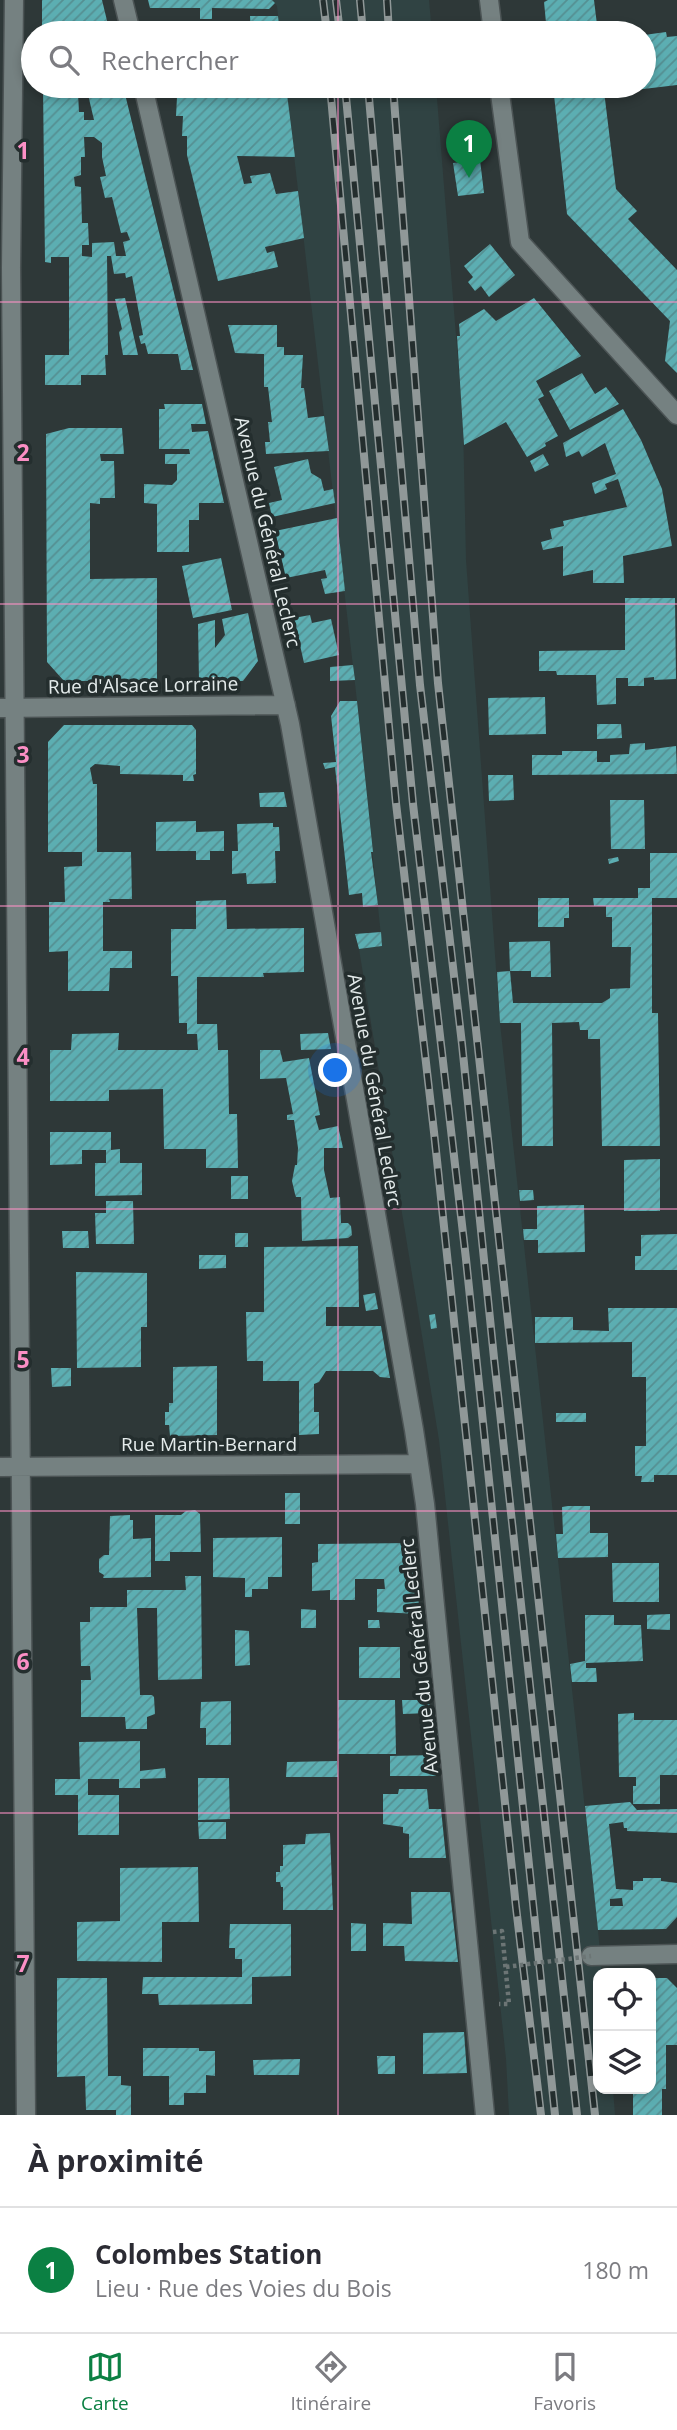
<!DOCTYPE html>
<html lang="fr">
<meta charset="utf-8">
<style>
:root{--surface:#fff;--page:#f2f2f3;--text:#2b2b33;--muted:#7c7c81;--line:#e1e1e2;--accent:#0b8043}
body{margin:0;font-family:"Open Sans",sans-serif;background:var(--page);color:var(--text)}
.controls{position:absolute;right:21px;bottom:21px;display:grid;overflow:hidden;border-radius:14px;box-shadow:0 4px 10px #0003}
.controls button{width:63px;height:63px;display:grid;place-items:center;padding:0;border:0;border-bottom:2px solid var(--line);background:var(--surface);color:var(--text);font:35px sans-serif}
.you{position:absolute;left:336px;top:1071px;width:24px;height:24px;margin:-18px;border:5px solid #fff;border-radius:50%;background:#1a73e8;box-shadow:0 0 0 10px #1a73e833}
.badge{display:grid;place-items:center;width:46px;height:46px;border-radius:50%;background:var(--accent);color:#fff;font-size:23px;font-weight:700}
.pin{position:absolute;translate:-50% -58px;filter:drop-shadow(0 2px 4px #0008)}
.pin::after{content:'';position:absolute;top:37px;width:24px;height:21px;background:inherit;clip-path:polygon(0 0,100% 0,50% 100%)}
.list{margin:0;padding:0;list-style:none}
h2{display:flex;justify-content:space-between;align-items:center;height:91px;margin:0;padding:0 28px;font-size:30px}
h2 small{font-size:23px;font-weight:400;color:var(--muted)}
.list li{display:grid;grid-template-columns:46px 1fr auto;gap:21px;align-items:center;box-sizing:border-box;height:126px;padding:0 28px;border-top:2px solid var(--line)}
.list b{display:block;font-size:26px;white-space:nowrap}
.list p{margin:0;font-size:23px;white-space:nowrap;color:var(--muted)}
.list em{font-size:23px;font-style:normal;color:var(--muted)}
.icon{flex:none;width:38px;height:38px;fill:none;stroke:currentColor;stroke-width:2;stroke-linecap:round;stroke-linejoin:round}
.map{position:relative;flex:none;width:677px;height:2115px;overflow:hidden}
.search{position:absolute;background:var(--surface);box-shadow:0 4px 10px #0003;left:21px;right:21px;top:21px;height:77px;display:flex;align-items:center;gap:18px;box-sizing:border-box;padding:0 24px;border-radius:38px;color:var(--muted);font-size:26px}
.sheet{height:217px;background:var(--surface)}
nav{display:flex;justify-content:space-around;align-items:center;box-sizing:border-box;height:98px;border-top:2px solid var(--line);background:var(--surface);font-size:19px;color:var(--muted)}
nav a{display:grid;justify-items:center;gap:4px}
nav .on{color:var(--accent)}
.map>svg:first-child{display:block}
.built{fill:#304343}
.building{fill:url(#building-hatch);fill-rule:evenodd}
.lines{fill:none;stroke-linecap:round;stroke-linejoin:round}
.minor-casing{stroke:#4c5455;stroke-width:21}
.path{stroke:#6c7575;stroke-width:4.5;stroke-dasharray:3.5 3.5;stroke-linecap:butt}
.minor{stroke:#758181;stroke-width:18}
.rail-casing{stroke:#909898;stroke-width:8}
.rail{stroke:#242e2e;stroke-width:5;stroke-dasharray:16;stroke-linecap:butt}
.path-bridge{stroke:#6c7575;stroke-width:4.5;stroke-dasharray:3.5 3.5;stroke-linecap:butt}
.grid{fill:none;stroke:#fb8fc5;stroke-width:2;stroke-opacity:0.55}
.labels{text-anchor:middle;stroke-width:7;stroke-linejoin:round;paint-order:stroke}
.street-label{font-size:19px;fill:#e4ebeb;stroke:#242e2e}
.grid-label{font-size:23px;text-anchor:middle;font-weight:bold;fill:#fb8fc5;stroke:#242e2e;stroke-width:7;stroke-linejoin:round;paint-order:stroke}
</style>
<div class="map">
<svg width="677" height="2115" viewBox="0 0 677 2115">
<defs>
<pattern id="building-hatch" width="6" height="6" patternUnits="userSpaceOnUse" patternTransform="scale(1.75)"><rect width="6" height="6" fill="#5caeb2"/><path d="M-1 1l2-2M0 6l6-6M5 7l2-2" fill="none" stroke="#558f92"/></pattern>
</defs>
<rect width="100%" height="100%" fill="#2e3838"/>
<path class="built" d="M272 0H429L432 33H280L277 6Z
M286 86H436L463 423 466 560 500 1023 598 1930 602 1973H598V2089H613L615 2115H509L506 2059 439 1440 359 949 382 946 357 701Z"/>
<path class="building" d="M42 0H102L110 33H86L83 21H76V31L71 33H42Z
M148 0H272L275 3 269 9 212 8V19H200V8H150Z
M548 0H594L598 33H547L544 2Z
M250 16H278L280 33H251Z
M666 32 667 37 677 36V85L610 93V90L604 91 616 189 637 211 628 219 677 270V373L665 361 670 321 567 214 553 86H644V35Z
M43 86H82L78 93 79 112H84V120H94L86 86H123L193 370H181L178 354H148L145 343 141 344 139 336 143 335 132 276 126 278 125 273 114 274 111 256H107L108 355H105L106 375H81V385H45V355H69V257H51V263L45 262ZM84 137H94L102 143V157L106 176 100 177 105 198 112 197 121 233 127 232 130 240 123 242 126 256H116L114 242 92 243V257L82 256V245H89L88 223H82L81 187 75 186 74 177 81 175V157H85Z
M169 86H286L295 157 237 156 244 184 252 183 250 176 270 173 276 194 298 191 304 238 265 247 267 253 274 251 278 267 218 281 187 155V136H182L183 116H176L177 97H172Z
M480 160 484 193 458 196 453 163Z
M490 244 515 275 489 297 481 286 475 291 468 282 473 277 464 266Z
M125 298 138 355H123L119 332 122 329 115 299Z
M534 298 581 356 536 381 544 396 538 399 558 436 545 443 546 446 527 457 506 422 464 445 457 336H460L459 324 484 309 496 321Z
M228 325H277V347H284V355H303L301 388H304L308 418 324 416 329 451 266 454 265 442H270L268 422H272L268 387H264V354L235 353Z
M582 373 595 394 606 387 619 404 570 430 549 391Z
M164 404H202L206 424H191L192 432 208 431 224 503H199V520H189V552H157V504L144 503V484L172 485 177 480V464H165V454H190L189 449H159V409H165Z
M623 409 641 440 662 489 672 546 623 556 624 583H593V570L563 576V546L543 550 541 542 552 539 550 529 564 526 563 521 627 507 618 479 605 484 607 489 595 494 593 488 592 483 616 474 605 443 582 457 579 451 566 457 563 443Z
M69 428H122L124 454H100L101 461H114L115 498H100V504L90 503V579L157 578V681H64L47 662 46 434Z
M543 454 549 465 535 472 530 461Z
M308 459 311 473 321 479 324 491 333 489 335 503 272 517 269 503 282 500 274 467Z
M337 518 345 591 325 594 321 579 327 578 325 570 286 578 275 531Z
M221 558 232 610 193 618 182 566Z
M625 598H675L676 679 654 680V677L644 678V686H628V678H616V704L597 705 596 675H557L556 671H539V651L625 650Z
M248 613 258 661 243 681H199L198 624 215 620V648L225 635 222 619Z
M310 615 312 623 331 619 339 655 304 663 294 618Z
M353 665 355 680 330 681V667Z
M545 697 546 734 489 735 488 698Z
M340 701H357L373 852H371L378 905 363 907 362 893 349 895 335 767 325 769 323 763 336 762 331 716Z
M597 724H621L622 738 597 739Z
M64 725H192L196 730V774L193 775 194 781H183V775L120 774V766L95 764 90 768 93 784H97V852H131L132 899H109L110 902H103V951H132V968H110L109 991H68V951L49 952V902H65L64 867 82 866V852H48V742Z
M645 743V750L676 746 677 774 532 775V755H562V751H597V762H610V755L629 754 630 744Z
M488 775H513L514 800 489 801Z
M284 792 287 807H260L259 793Z
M610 800H644L645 849H611Z
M196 821V832L224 831V851H210V860H196V851H156V822Z
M273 823V827H279L280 851H275L276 883 247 884 246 873 232 874V851H238L237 824Z
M650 853H677V898H652V1013H658L660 1146H602L600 1039H588V1030H580L579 1022 552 1023 553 1146H522L521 1023H500L497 972 510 971 513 1003H602L610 998V989L630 988 631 947H612V917H606V906H594L593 898H638V888H650Z
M618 857 619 861 609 864 608 859Z
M538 898H569V918H564V927H538Z
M226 900 227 929 304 928V972L263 973 264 977H197V1024H217L218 1050H228L229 1114H237L238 1168H206V1149H164L163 1089 109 1090V1101H50V1050H71L72 1034 119 1033 118 1050H198L197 1034H187V1023H179L178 976H171V929H196V901Z
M381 932 382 946 359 949 355 934Z
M550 941 551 977H531V971H510L509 942Z
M328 1033 331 1049 301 1050 300 1034Z
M260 1050H280L283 1062 309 1058 320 1115 315 1116 319 1130 338 1126 343 1148H324V1170L330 1198 340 1197 341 1223H348L351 1226 352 1235 348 1238 302 1241 301 1197H296L295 1194 292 1181 295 1165H297L298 1148 294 1120H287V1115L293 1114 286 1078 260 1079Z
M50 1132H111V1150L120 1149V1163H142V1195L95 1196V1163H106V1150H82V1164L50 1165Z
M660 1159V1211H624V1160Z
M231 1176H248V1199H231Z
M519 1190H533L534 1200 520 1201Z
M106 1201H133L134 1244H96L95 1213H106Z
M584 1205 585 1252 538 1253V1240H524L523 1229H537V1206Z
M62 1231H88L89 1248H63Z
M235 1233H248V1247H235Z
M677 1234V1270H635V1256H641V1235Z
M358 1246 359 1307H326V1326H381L390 1378 380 1377 373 1371H326L319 1382 314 1384V1412H319V1434L299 1435V1381H263V1361H247L246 1312H264V1247Z
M199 1255H226V1268L199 1269Z
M76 1272 147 1273V1327H141V1367L77 1368Z
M375 1293 378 1309 366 1311 363 1295Z
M608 1308H677V1475H654V1482H641L642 1476H635V1446H646V1377H632V1342L535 1343V1317H573V1330L609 1331Z
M435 1314 437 1328 431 1329 429 1315Z
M217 1366V1435L170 1436 169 1425H165V1412H169V1403H173V1367Z
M51 1368H71V1386L52 1387Z
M556 1413H586V1422H556Z
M285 1493H300V1524H285Z
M568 1506H590V1533H608V1557L558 1558 556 1534H563L562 1507Z
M195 1510 200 1514 201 1552H170V1561H155V1515H181L186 1511Z
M130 1515V1520H133V1539L151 1538V1577L103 1578 104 1575 99 1572V1559L104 1555H109L110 1516Z
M282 1537V1577H268V1589H252V1597H245V1578L213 1577V1538Z
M412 1543 420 1614 377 1612V1589H385L384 1579H355V1600H330V1590L312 1591V1563L318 1562V1544Z
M612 1563H659V1602H613Z
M185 1576H201L202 1679 158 1680 157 1608H137L140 1695H152L154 1697 155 1714 147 1717V1729H126L125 1717H81V1680H91L90 1666H81L80 1622H90V1607H127V1590H186Z
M301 1609 316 1610V1628H301Z
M670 1614V1630L647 1629V1615Z
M585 1615H614V1625H641L643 1661 586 1663V1668H596L597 1682H572L570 1664 585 1661Z
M368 1620H379L380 1628H368Z
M235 1630 249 1631 250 1665 235 1666Z
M359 1647H400V1678H359Z
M338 1700H395L396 1754H338Z
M402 1700H429L430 1713 403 1714Z
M231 1701V1745H206V1728H200L201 1702Z
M634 1713V1720H677V1775H660V1804H633V1786H636V1777H619L618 1714Z
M140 1741V1771L165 1768 166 1778 140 1779V1788H119V1779H88V1795H119V1835H78V1795H55V1779H80L79 1742Z
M435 1755 437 1776H390V1756Z
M337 1761 338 1777H286L287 1762Z
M198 1778H229L230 1819 198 1820Z
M399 1789H427L429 1809H441L446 1858H409V1834L403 1833V1827L383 1824V1794H398Z
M630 1802 637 1810 677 1809V1833L627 1831V1828H624L623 1822 609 1824 616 1889 633 1890V1881H643V1878H661V1881L677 1883V1917L666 1929 598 1930 585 1806ZM622 1898 623 1906H610V1899Z
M198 1822H226V1839H199Z
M330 1833 333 1910H283V1887H281L280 1882H276V1872H280V1866H283V1845L305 1844 306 1834Z
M198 1867 199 1922H162V1962L77 1961V1922L120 1921V1868Z
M411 1892H450L458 1962 405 1961 404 1946H383V1923L412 1924Z
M351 1923 366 1924V1951H351Z
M230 1924H291V1976L252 1977V2004L159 2005 158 1994H142L143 1977H242V1959H235V1948H229Z
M57 1978H107L108 2076H121V2085L131 2086V2115H116V2110H86L85 2076 57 2077Z
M651 1978H667L677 1988V2045H666V2089H662V2115H633V2089H651Z
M464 2032 467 2073 423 2074V2033Z
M143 2048H199V2051H215V2076L206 2075V2093H184V2105H169V2076H143Z
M377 2056H395V2074H378Z
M300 2059 299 2075H254L253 2060Z"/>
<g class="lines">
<g class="minor-casing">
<path id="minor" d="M14 0 11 268 26 2115
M123 0 131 33
M489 0 493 33
M143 86 290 724 414 1430 425 1504 485 2115
M499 86 520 242 677 415
M0 708 286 705
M0 1467 419 1464
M591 1956 677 1954"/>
</g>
<path class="path" d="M493 1932 502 1931 509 2004H499"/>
<use href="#minor" class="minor"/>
<g class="rail-casing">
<path id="rail" d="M323 0 327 33
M336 0 340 33
M360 0 363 33
M387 0 389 33
M330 86 396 803 434 1132 516 1907 541 2115
M345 86 413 804 466 1259 555 2115
M368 86 420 685 462 1044 494 1358 577 2115
M393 86 438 683 595 2115"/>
</g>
<use href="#rail" class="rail"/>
<path class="path-bridge" d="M506 1967 591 1956"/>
</g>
<path class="grid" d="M338 0V33M338 86V2115M0 302H677M0 604H677M0 906H677M0 1209H677M0 1511H677M0 1813H677"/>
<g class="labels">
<g class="street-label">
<text transform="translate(268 532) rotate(77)" y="7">Avenue du Général Leclerc</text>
<text transform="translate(143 685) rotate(-1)" y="7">Rue d'Alsace Lorraine</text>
<text transform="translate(375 1090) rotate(80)" y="7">Avenue du Général Leclerc</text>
<text x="209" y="1451">Rue Martin-Bernard</text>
<text transform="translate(419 1656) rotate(-96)" y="7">Avenue du Général Leclerc</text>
</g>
</g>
<g class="grid-label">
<text x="23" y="159">1</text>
<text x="23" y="461">2</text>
<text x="23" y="763">3</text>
<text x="23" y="1065">4</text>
<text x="23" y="1368">5</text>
<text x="23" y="1670">6</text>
<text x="23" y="1972">7</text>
</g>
</svg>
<div class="controls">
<button><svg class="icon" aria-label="locate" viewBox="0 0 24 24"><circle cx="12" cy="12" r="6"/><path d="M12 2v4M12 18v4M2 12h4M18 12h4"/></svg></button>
<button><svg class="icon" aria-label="layers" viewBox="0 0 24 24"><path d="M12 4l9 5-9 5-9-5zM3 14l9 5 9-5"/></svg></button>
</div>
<div class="you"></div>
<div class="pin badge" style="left:469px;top:178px">1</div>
<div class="search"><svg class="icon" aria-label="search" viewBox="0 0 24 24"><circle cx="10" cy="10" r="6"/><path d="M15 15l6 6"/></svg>Rechercher</div>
</div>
<section class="sheet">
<h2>À proximité<small></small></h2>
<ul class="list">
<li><span class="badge">1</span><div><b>Colombes Station</b><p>Lieu · Rue des Voies du Bois</p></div><em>180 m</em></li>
</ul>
</section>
<nav>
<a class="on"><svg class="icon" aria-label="map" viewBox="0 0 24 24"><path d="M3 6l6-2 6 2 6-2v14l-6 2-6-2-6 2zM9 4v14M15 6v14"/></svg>Carte</a>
<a><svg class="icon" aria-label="directions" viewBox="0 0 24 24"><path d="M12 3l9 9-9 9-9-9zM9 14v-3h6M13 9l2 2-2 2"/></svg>Itinéraire</a>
<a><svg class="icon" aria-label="saved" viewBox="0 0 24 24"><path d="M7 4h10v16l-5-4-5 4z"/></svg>Favoris</a>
</nav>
